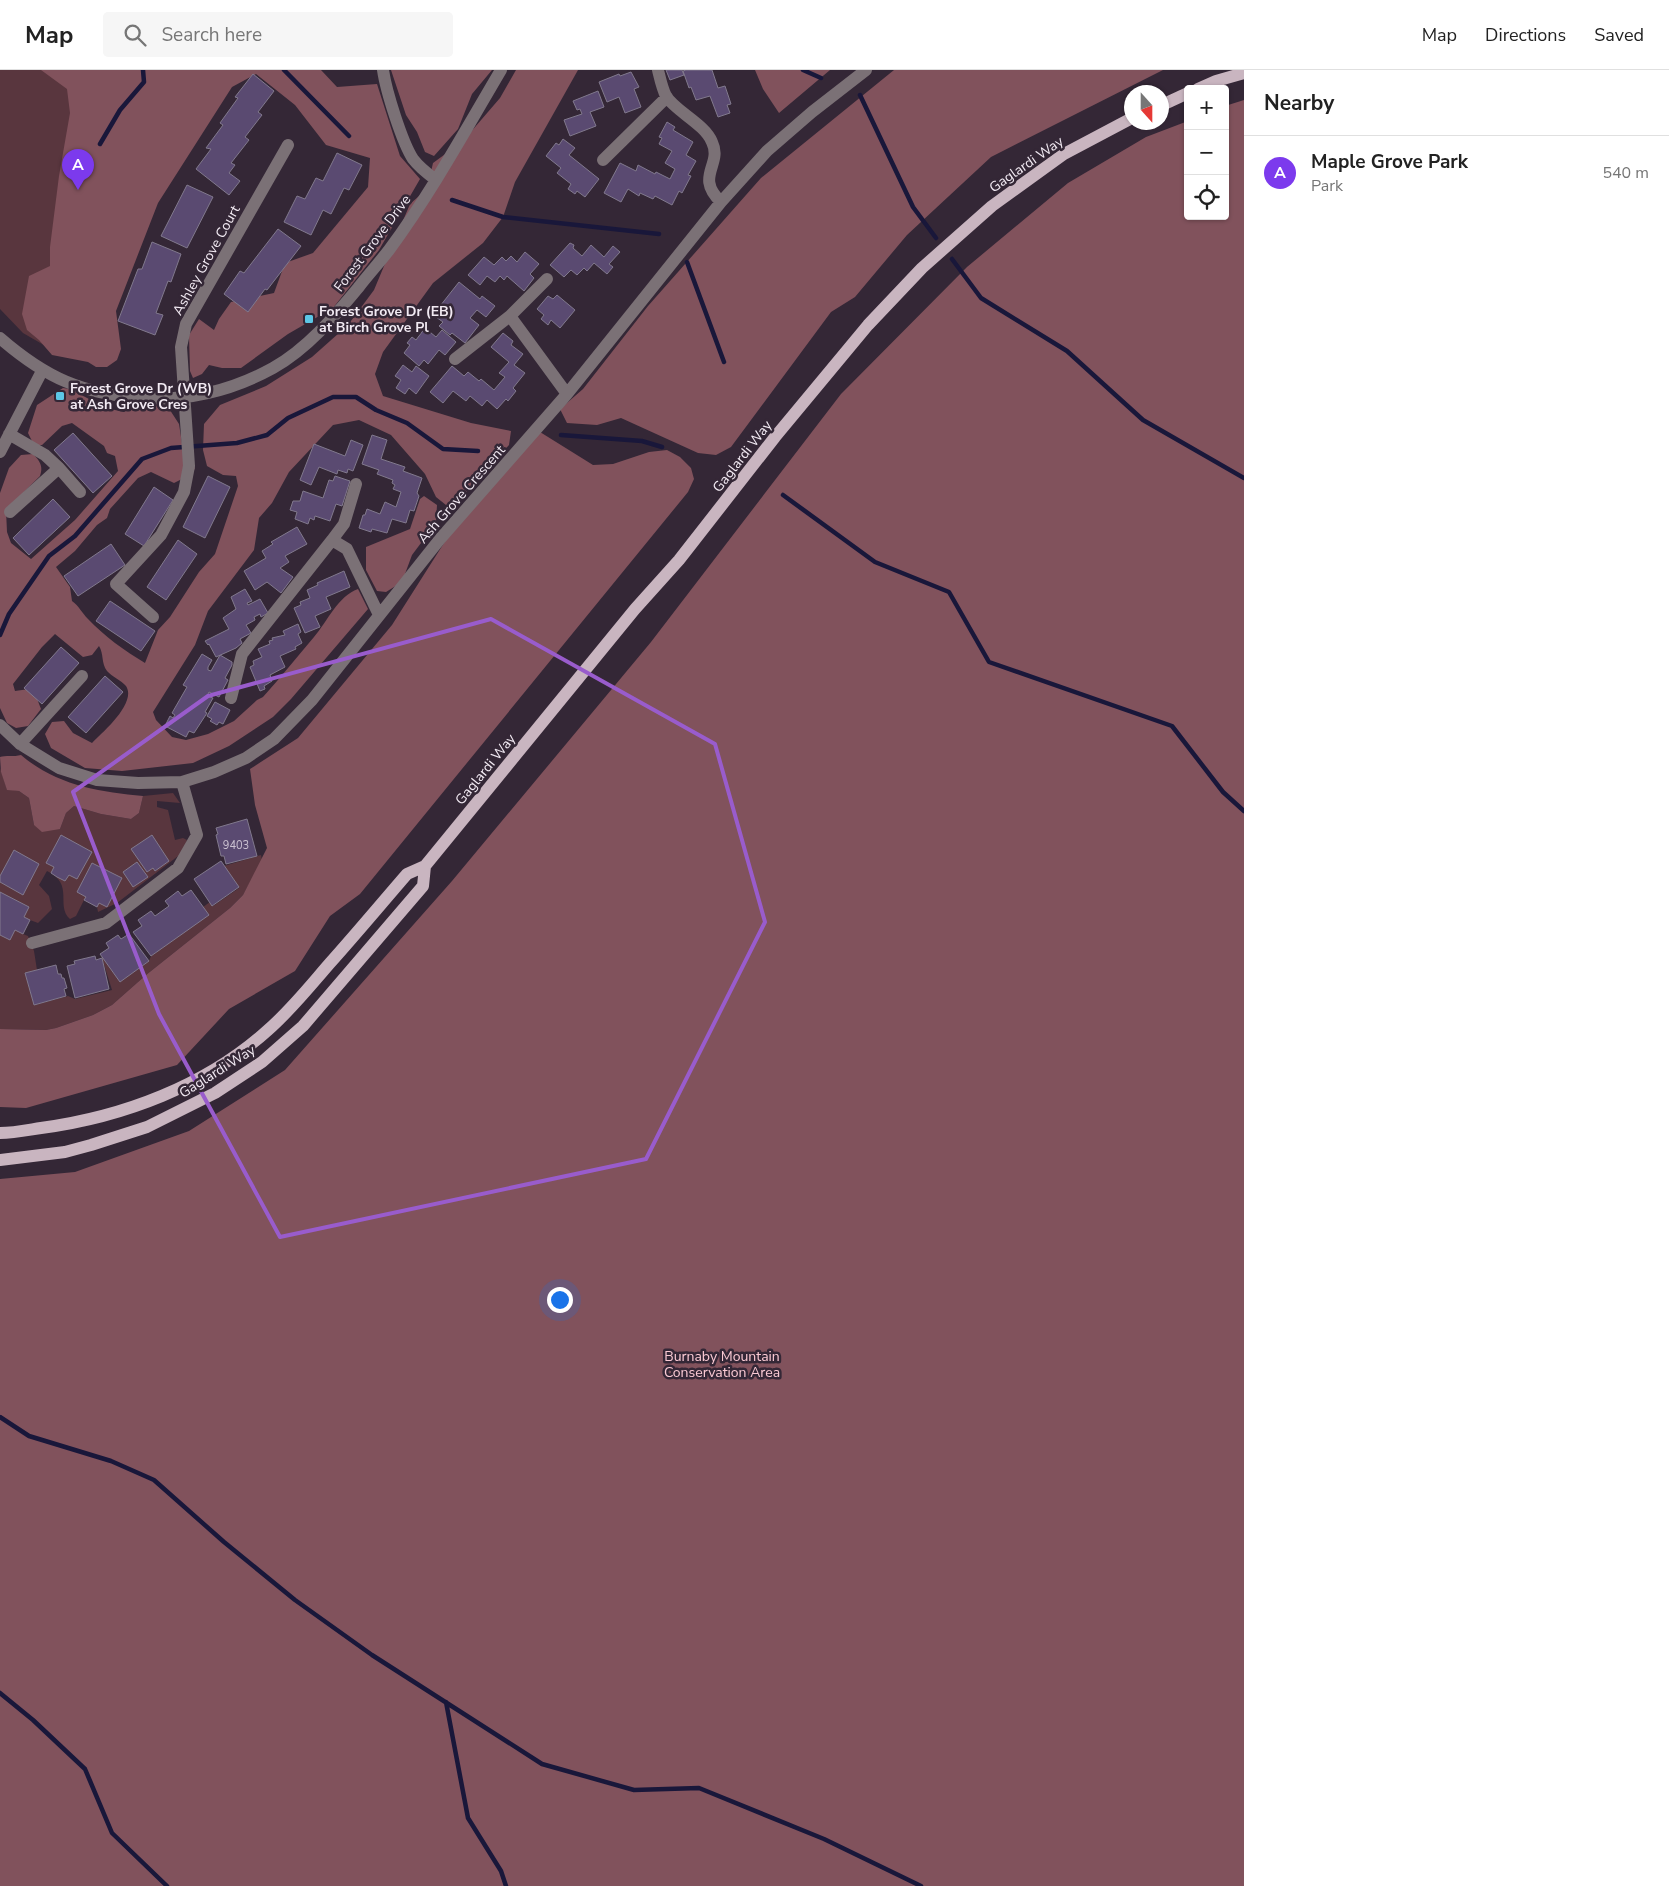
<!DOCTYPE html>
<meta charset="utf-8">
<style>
:root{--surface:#fff;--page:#f6f6f6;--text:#222;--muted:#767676;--line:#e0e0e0;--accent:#7c3aed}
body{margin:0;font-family:"Nunito Sans",sans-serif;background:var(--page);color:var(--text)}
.controls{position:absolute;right:15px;top:15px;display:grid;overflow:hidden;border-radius:5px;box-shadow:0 1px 4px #0004}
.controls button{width:45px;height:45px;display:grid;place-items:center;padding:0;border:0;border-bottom:1px solid var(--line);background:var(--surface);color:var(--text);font:25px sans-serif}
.compass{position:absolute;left:1124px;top:15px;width:45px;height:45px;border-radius:50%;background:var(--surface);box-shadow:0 1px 4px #0004;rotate:159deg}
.you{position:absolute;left:559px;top:1229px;width:18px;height:18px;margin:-12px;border:4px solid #fff;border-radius:50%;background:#1a73e8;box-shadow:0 0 0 8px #1a73e833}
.badge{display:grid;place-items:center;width:32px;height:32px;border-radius:50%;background:var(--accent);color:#fff;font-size:16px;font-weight:700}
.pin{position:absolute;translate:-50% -41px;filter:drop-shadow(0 1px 2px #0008)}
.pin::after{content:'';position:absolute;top:26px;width:18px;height:15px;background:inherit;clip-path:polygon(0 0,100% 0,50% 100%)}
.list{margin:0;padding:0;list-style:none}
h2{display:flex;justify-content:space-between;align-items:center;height:65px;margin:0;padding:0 20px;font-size:21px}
h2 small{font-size:16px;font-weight:400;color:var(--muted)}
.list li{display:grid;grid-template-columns:32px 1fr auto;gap:15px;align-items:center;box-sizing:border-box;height:75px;padding:0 20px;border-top:1px solid var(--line)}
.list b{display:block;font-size:19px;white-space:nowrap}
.list p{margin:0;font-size:16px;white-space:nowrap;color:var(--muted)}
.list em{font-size:16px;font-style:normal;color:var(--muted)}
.icon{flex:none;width:28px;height:28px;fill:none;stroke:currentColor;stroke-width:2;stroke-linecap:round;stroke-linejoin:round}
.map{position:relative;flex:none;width:1244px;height:1816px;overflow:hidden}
header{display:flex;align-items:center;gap:30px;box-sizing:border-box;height:70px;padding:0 25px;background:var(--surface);border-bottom:1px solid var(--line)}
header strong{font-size:24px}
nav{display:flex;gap:28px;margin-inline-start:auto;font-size:18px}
.search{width:350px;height:45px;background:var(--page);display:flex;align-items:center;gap:12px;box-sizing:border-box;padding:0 18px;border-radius:5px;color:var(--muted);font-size:19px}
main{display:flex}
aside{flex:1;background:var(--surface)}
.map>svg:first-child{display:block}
.green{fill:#59363e}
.forest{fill:#81525c}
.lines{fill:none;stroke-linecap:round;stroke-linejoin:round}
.stream{stroke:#19173a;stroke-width:4.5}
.building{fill:#5a4a71;stroke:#81798d}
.minor{stroke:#7b7176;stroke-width:12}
.major{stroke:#c9b5c0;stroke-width:12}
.marked{fill:none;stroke:#995ccc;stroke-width:4;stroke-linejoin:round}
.poi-dot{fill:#5cc7e7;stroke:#342736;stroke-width:2}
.labels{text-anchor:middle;stroke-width:5;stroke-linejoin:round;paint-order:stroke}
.number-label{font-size:11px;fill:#ccc2d2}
.street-label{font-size:14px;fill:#f2eaf3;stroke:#342736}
.poi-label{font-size:14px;font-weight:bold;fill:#f2eaf3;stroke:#342736;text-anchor:start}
.park-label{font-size:14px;fill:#fbcad4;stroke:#342736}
</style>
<header>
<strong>Map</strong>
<div class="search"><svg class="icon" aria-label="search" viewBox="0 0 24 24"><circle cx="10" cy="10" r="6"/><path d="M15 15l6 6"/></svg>Search here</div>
<nav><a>Map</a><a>Directions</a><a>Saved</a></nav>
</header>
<main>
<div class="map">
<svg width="1244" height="1816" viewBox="0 0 1244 1816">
<rect width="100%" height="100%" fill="#342736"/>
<path class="green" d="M0 0H237L49 278 23 263 0 239Z
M0 698 7 719 19 721 29 728 34 755 60 759 66 743 74 736 101 744 131 749 139 743 143 726 173 723 180 733 157 731V737L168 740 175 770 183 768 187 770 182 783 117 833 98 842 97 837 84 830 76 846 70 849C55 836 75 814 47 801L39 815 49 826 52 839 38 853 30 850 23 864 28 866 34 881 37 900 25 903 34 935 68 926 75 929 112 920 102 888H103L120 911 149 891 151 886 208 845 203 837 210 832 213 836 239 818 224 796 261 785 262 790 243 825 230 838 146 905 112 935 93 945 56 958 46 960 0 959Z"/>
<path class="forest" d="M41 0H321L337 17 377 14 400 86 420 109 379 180 333 238 288 264 241 298H222L209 295 202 304 193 308 190 301 189 265 199 249 214 260 219 249 231 232 274 223 285 193 313 183 368 117 370 88 326 75 295 35 256 4 232 17 158 133 116 241 121 279 117 290 107 297H96L88 292 52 285 39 270 27 260 22 244 29 206 50 196V177L59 106 70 43 67 19Z
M391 0H492L472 24 458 59 434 86 425 82 417 62 406 45Z
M516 0H578L515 112 503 147 483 173 433 213 383 282 375 304 383 326 471 353 511 361 509 375 451 439 436 427 425 404 391 365 359 350 333 355 289 402 272 433 259 448 254 480 208 541 195 575 153 642 156 650 172 667 186 670 208 664 234 651 257 630 263 627C281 607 297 587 314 567 327 552 338 526 358 519L368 539 291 629 273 647 229 676 193 693 122 701 85 698 51 678 45 664 52 652 64 651 73 663 92 673C103 662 137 633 126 616 121 610 112 607 107 601 101 593 104 584 99 576L92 585 83 587 55 564 42 577 13 614 15 621 29 619 36 626 41 639 28 656 16 658 7 653 0 638V423L9 398 21 385 33 384C41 392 43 397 40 406L6 440 7 462 11 473 31 489 75 450 118 401 115 386 107 383 104 376 72 353 62 356 42 375H34L28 363 37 335 63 318 70 319 106 338 124 342 142 333 168 337 179 354 184 386 195 398 192 404 174 413 151 402 138 408 110 439 107 448 97 455 75 481 56 497 70 517 72 531C79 536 82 543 88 549 104 566 125 581 145 593L158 560 170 547 199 502 215 484 238 416 236 406 223 405 207 396 203 380 204 354 220 335 266 316 312 287 348 255 374 220 410 134 427 119 433 93 463 71 500 28Z
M755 0H830L779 43 763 19Z
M894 0H1163L991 87 907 165 855 227 831 242 731 377 716 385 698 383 621 348 597 355 567 353 560 339 583 319 648 236 761 108Z
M1244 30V1816H0V1109L75 1102 189 1061 285 1000 452 811 651 572 841 324 967 197 1068 113 1146 67 1188 51V146H1225V36Z
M540 362 593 395 613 394 649 382 667 380 680 387 691 398 694 409 688 422 360 824 330 846 295 901 229 939 177 995 26 1038 0 1037V959L46 960 56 958 93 945 112 935 146 905 230 838 243 825 267 778 255 735 250 699 298 668 392 555 458 451Z
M424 426 437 435 436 453 412 485 402 512 386 522 377 521 366 500V477L410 459 420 429Z
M21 685C56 715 99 722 143 726L139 743 131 749 101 744 74 736 66 743 60 759 42 762 34 755 29 728 19 721 7 720 1 702 0 687C5 685 14 687 21 685Z"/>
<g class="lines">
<path class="stream" d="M284 0 349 66
M803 0 821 8
M860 25 913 137 936 168
M100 74 120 40 144 12 143 0
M452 130 503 147 659 164
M952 189 981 228 1067 281 1143 350 1244 408
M687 192 724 292
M561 365 642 371 662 377
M783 425 875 492 949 522 989 592 1172 656 1223 722 1244 741
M0 565 9 544 49 486 75 466 142 389 171 378 237 373 267 365 288 348 333 327H356L376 340 407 353 443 379 478 381
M0 1347 29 1366 111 1391 154 1410 224 1472 295 1530 372 1585 542 1694 634 1720 699 1718 824 1769 921 1816
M0 1623 33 1650 85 1699 112 1763 167 1816
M446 1632 468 1748 501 1801 506 1816"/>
</g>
<path class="building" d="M666 0H682L684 5 670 10Z
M686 0H712L718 18 725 16 731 34 727 35 730 43 718 47 710 26 696 30 691 17 689 18 683 1Z
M631 2 639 17 634 19 641 37 625 43 619 27 607 32 599 12 619 4 620 6Z
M253 4 274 21 258 42 262 45 245 67 249 70 231 93 235 95 229 103 240 111 229 125 196 99 211 79 206 78 223 55 220 53 238 28 235 27Z
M598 21 604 37 590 42 596 56 570 66 564 50 582 44 580 39 577 40 573 31Z
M667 52 675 57 673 60 693 72 686 85 696 91 688 105 691 106 682 123 679 121 672 135 655 126 653 129 640 123 639 126 628 119 621 132 604 123 620 93 636 101 638 95 655 104 656 102 670 109 675 99 665 93 672 81 659 74 662 68 659 67Z
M563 69 575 78 569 85 599 109 585 127 577 121 575 124 568 119 571 114 557 103 561 98 546 86 556 73 559 75Z
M337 83 362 95 349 120 344 118 331 144 323 140 311 165 284 152 297 126 305 129 316 108 323 111Z
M187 115 213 127 187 178 161 166Z
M278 159 301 176 267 220 265 219 248 242 224 224 240 201 244 203Z
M152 172 181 184 171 212 168 211 156 243 163 245 155 265 118 251 138 199H142Z
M570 173 574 175 573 178 582 186 591 175 604 187 613 176 620 182 609 194 613 197 607 204 594 193 587 201 584 198 577 205 571 200 564 207 550 195Z
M525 182 539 194 530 204 534 208 524 221 507 206 504 210 500 206 495 212 487 206 480 215 468 205 484 187 494 195 502 187 506 191 511 186 517 192Z
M459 212 480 229 482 226 495 236 486 247 477 240 470 248 479 255 465 273 452 263 450 265 439 256 443 252 433 245Z
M557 225 575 240 560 258 551 250 548 255 541 249 544 245 537 239 548 226 553 229Z
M425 258 436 267 442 260 456 272 445 285 439 280 428 294 424 290 419 296 404 283 410 275 407 273 412 267 416 270Z
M503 263 513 271 511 275 523 284 514 295 525 303 513 318 516 321 508 331 506 329 497 339 487 330 482 336 470 326 466 331 453 321 443 333 430 322 452 296 464 306 468 302 479 311 481 309 494 320 505 307 499 303 509 292 491 277Z
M403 295 412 302 416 296 429 306 416 324 409 318 405 324 396 318 401 310 395 306Z
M73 363 112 406 93 423 54 380Z
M372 365 387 370 381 389 405 397 403 401 422 408 417 423 419 426 414 441 410 440 406 453 392 449 387 463 372 459 371 462 359 458 363 445H365L367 439 380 444 385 432 396 437 401 422 393 419 395 415 392 413 393 410 377 404 379 400 362 394Z
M351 370 363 375 353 401 348 399 347 403 338 400 337 404 319 397 311 415 300 410 314 374 345 386Z
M208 406 230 417 205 468 183 457Z
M335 406 350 411 342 436 336 434 330 451 315 446 314 450 310 448 308 454 295 449 297 442 290 440 293 431H300L303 421 323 428 329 410 333 411Z
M154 417 173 430 144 476 125 464Z
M53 429 70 447 29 485 13 468Z
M297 457 307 474 285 486 289 492 280 498 293 507 281 523 267 512 255 520 244 501 266 488 262 481 273 474 271 472Z
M178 470 197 484 166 530 147 517Z
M111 474 125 495 78 526 64 506Z
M344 501 350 517 326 527 331 539 315 546 320 557 305 563 294 538 301 535 300 532 310 528 307 520 318 515 317 513Z
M245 519 252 531 247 533 248 535 260 529 268 543 261 547 260 544 254 547 255 550 246 555 251 563 240 569 242 573 236 578 216 587 209 574 208 575 205 571 229 559 223 548 236 539 231 527Z
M110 531 155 561 141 581 96 551Z
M298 554 301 562 298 564 302 573 295 577 296 579 280 586 285 597 270 605 272 611 264 616 265 619 260 621 250 597 254 595 253 591 262 587 258 579 270 574 269 571 273 570 272 568 285 565 283 561Z
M61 577 79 593 42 634 24 618Z
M202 584 212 590 208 597V600L211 601 220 585 232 592V595L225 608 228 610 219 627 209 622 207 626 213 628 205 642 207 643 194 663 189 661 186 667 165 656 170 646 173 648 175 645 172 643 187 617 183 615Z
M105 606 123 622 86 663 68 647Z
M215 632 230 640 223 654 219 652 217 655 210 651 212 649 207 646Z
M247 749 257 786 226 794 224 786H221L216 765 218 764 216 758Z
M61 765 92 782 77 809 69 805 65 811 57 807 51 803 54 797 46 793Z
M152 765 169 791 155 801 153 798 147 802 131 779Z
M14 780 39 794 23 825 0 812V806Z
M221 791 239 817 212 836 194 809Z
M137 792 148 807 133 817 123 802Z
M92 793 122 808 107 837 99 833 97 837 84 830 86 827 77 822Z
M191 820 209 845 151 886 133 862 142 856 138 850 151 841 155 846 169 836 165 831 178 821 182 826Z
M0 822 29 837 24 847 30 850 23 864 15 860 10 870 0 865Z
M129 864 149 891 120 912 100 884 109 878 106 873 118 865 121 869Z
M95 886 96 890 102 888 109 919 75 928 67 896 75 894 74 891Z
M56 895 58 904H61L62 908H64L67 918 64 919 66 926 34 935 25 903Z"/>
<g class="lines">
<path class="minor" d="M383 0C386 21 402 72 413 89 419 97 428 104 436 110
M658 0C660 8 662 18 666 26 675 41 705 54 712 72 723 95 694 106 721 132
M603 90 667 27
M510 246 567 324
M0 268C46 308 82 324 143 328 189 331 233 320 273 298 307 279 334 247 358 218 368 205 379 193 389 180 431 123 465 61 501 0
M455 289 510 246 547 209
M9 364 45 385 59 398 10 442
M0 382 42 301
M59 398 80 422
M332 470 347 479 379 545
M153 547 116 514 161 465 184 422 189 396 181 277 186 254 288 75
M231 628 242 584 332 470 344 454 356 414
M0 655 20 674 59 698 97 710 138 713 182 712 214 702 246 688 274 669 312 630 440 469 567 324 721 132 767 81 812 42 866 0
M20 674 82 606
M32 873 106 853 178 798 197 765 182 712"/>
<path class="major" d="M1198 19 1216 11 1244 3
M1162 35 1188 23
M0 1063C14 1063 28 1060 41 1058 123 1047 206 1016 268 960 291 940 310 916 330 893 356 864 381 834 407 804L425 796 635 539 679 490 775 367 868 255 922 198 992 136 1064 84 1132 48
M0 1090 65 1082 91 1075 147 1057 215 1023 262 992 303 956 423 816 425 796"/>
</g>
<path class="marked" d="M491 549 715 674 765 852 646 1089 280 1167 159 944 73 722 208 626Z"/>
<g class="poi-dot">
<rect x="304" y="244" width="10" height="10" rx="2.5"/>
<rect x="55" y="321" width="10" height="10" rx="2.5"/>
</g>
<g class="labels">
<g class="number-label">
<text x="236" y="779">9403</text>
</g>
<g class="street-label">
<text transform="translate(1026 94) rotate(-35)" y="5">Gaglardi Way</text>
<text transform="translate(372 173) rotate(-53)" y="5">Forest Grove Drive</text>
<text transform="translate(206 190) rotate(-61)" y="5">Ashley Grove Court</text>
<text transform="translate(742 386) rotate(-52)" y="5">Gaglardi Way</text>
<text transform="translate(461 424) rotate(-49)" y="5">Ash Grove Crescent</text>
<text transform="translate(485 699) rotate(-51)" y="5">Gaglardi Way</text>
<text transform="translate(217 1001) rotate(-32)" y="5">Gaglardi Way</text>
</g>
<g class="poi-label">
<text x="319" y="246">Forest Grove Dr (EB)<tspan x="319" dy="16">at Birch Grove Pl</tspan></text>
<text x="70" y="323">Forest Grove Dr (WB)<tspan x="70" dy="16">at Ash Grove Cres</tspan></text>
</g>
<g class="park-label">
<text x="722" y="1291">Burnaby Mountain<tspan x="722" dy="16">Conservation Area</tspan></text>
</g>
</g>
</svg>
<div class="controls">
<button>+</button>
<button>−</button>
<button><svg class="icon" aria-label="locate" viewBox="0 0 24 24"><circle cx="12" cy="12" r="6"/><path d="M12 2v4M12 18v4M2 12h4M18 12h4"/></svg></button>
</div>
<svg class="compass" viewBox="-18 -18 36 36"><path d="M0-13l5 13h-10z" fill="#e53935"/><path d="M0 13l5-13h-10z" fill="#767676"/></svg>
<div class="you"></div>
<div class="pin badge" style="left:78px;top:120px">A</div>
</div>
<aside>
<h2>Nearby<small></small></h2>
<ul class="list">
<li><span class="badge">A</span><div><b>Maple Grove Park</b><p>Park</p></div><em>540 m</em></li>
</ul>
</aside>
</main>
